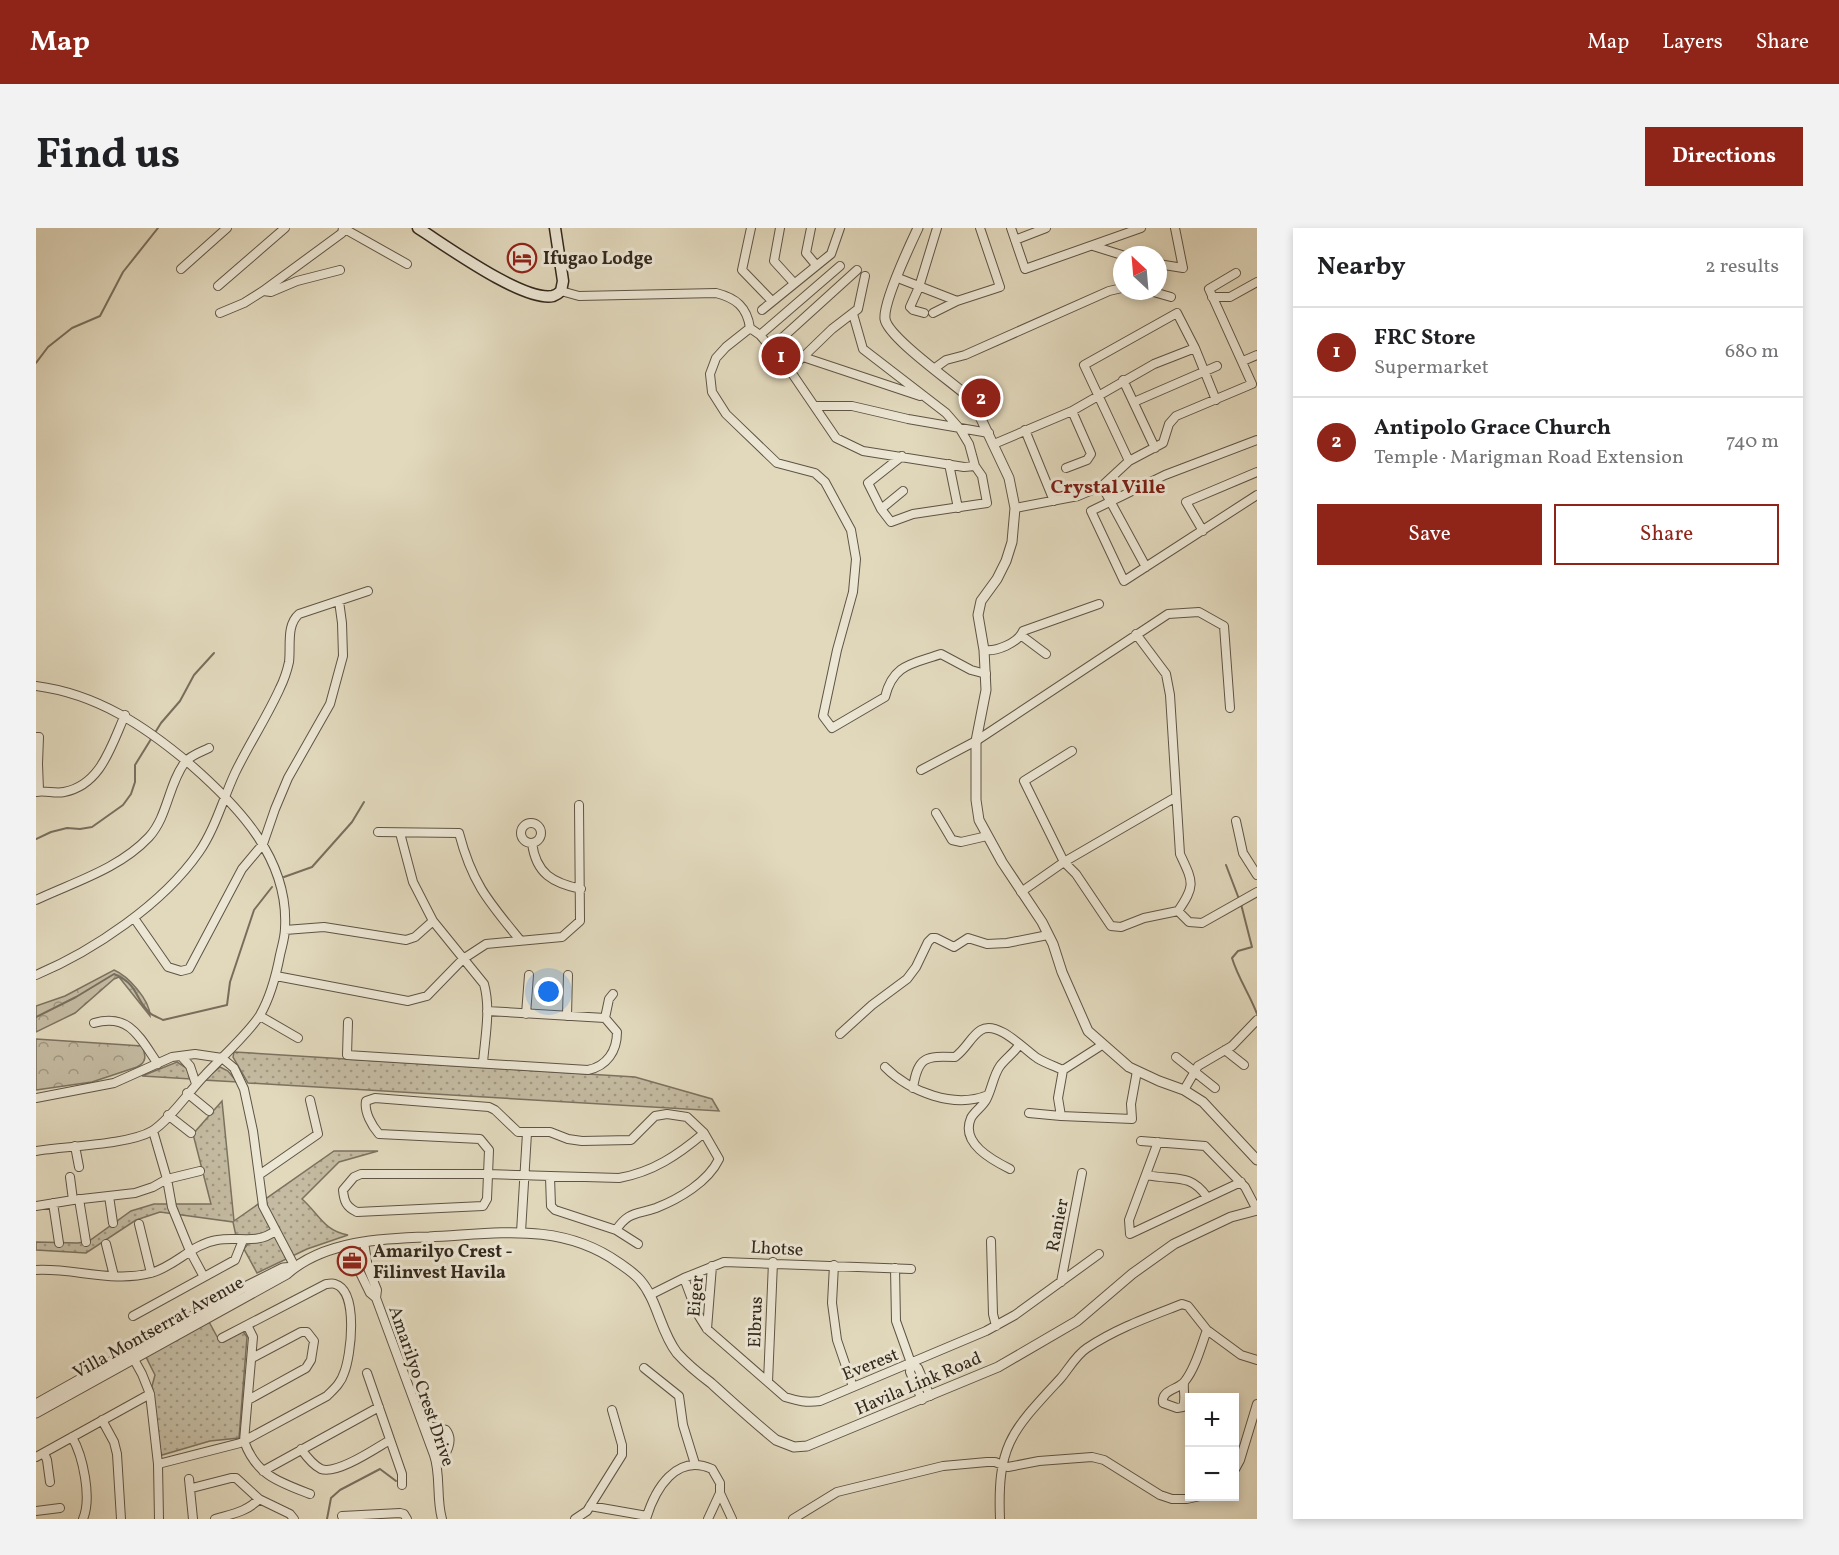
<!DOCTYPE html>
<meta charset="utf-8">
<style>
:root{--surface:#fff;--page:#f2f2f2;--text:#202124;--muted:#757577;--line:#e0e0e0;--accent:#8f2418}
body{margin:0;font-family:Vollkorn,serif;background:var(--page);color:var(--text)}
.controls{position:absolute;right:18px;bottom:18px;display:grid;overflow:hidden;border-radius:0px;box-shadow:0 3px 9px #0003}
.controls button{width:54px;height:54px;display:grid;place-items:center;padding:0;border:0;border-bottom:2px solid var(--line);background:var(--surface);color:var(--text);font:30px sans-serif}
.compass{position:absolute;left:1077px;top:18px;width:54px;height:54px;border-radius:50%;background:var(--surface);box-shadow:0 3px 9px #0003;rotate:334deg}
.you{position:absolute;left:513px;top:764px;width:21px;height:21px;margin:-15px;border:4px solid #fff;border-radius:50%;background:#1a73e8;box-shadow:0 0 0 9px #1a73e833}
.badge{display:grid;place-items:center;width:39px;height:39px;border-radius:50%;background:var(--accent);color:#fff;font-size:20px;font-weight:700}
.pin{position:absolute;translate:-50% -50%;border:3px solid #fff;box-shadow:0 2px 6px #0006}
.list{margin:0;padding:0;list-style:none}
h2{display:flex;justify-content:space-between;align-items:center;height:78px;margin:0;padding:0 24px;font-size:26px}
h2 small{font-size:20px;font-weight:400;color:var(--muted)}
.list li{display:grid;grid-template-columns:39px 1fr auto;gap:18px;align-items:center;box-sizing:border-box;height:90px;padding:0 24px;border-top:2px solid var(--line)}
.list b{display:block;font-size:22px;white-space:nowrap}
.list p{margin:0;font-size:20px;white-space:nowrap;color:var(--muted)}
.list em{font-size:20px;font-style:normal;color:var(--muted)}
.actions{display:flex;gap:12px;padding:18px 24px}
.actions a{flex:1;padding:14px 0;border:2px solid var(--accent);border-radius:0px;text-align:center;font-size:21px;color:var(--accent)}
.actions .main{background:var(--accent);color:#fff}
.map{position:relative;flex:none;width:1221px;height:1291px;overflow:hidden;border-radius:0px}
header{display:flex;align-items:center;gap:36px;box-sizing:border-box;height:84px;padding:0 30px;background:var(--accent);color:#fff}
header strong{font-size:28px}
nav{display:flex;gap:33px;margin-inline-start:auto;font-size:21px}
.intro{display:flex;align-items:center;justify-content:space-between;box-sizing:border-box;height:144px;padding:0 36px}
h1{margin:0;font-size:42px}
.button{padding:15px 27px;border-radius:0px;background:var(--accent);color:#fff;font-size:21px;font-weight:700}
main{display:flex;gap:36px;padding:0 36px}
aside{flex:1;background:var(--surface);border-radius:0px;box-shadow:0 3px 9px #0003}
.map>svg:first-child{display:block}
.grass{fill:url(#grass-dots);stroke:#7b7260;stroke-width:1.5}
.forest{fill:url(#forest-crowns);stroke:#7b7260;stroke-width:1.5}
.lines{fill:none;stroke-linecap:round;stroke-linejoin:round}
.stream{stroke:#786e5d;stroke-width:2}
.minor-casing{stroke:#5e5445;stroke-width:10}
.tertiary-casing{stroke:#5e5445;stroke-width:11}
.secondary-casing{stroke:#32281d;stroke-width:13}
.minor{stroke:#ece6d4;stroke-width:8}
.tertiary{stroke:#ece6d4;stroke-width:9}
.secondary{stroke:#ece6d4;stroke-width:10}
.labels{text-anchor:middle;stroke-width:6;stroke-linejoin:round;paint-order:stroke}
.poi-label{font-size:18px;font-weight:bold;fill:#32281d;stroke:#ece6d4;text-anchor:start}
.street-label{font-size:18px;fill:#32281d;stroke:#ece6d4}
.neighbourhood-label{font-size:20px;font-weight:bold;fill:#7a1f14;stroke:#ece6d4}
</style>
<header>
<strong>Map</strong>
<nav><a>Map</a><a>Layers</a><a>Share</a></nav>
</header>
<div class="intro"><h1>Find us</h1><a class="button">Directions</a></div>
<main>
<div class="map">
<svg width="1221" height="1291" viewBox="0 0 1221 1291">
<defs>
<pattern id="grass-dots" width="8" height="8" patternUnits="userSpaceOnUse" patternTransform="scale(1.5)"><rect width="8" height="8" fill="#c4bba2"/><path d="M2 2h.1M6 6h.1" fill="none" stroke="#a09883" stroke-width="1.8" stroke-linecap="round"/></pattern>
<pattern id="forest-crowns" width="20" height="18" patternUnits="userSpaceOnUse" patternTransform="scale(1.5)"><rect width="20" height="18" fill="#c4bba2"/><path d="M2 6a3 3 0 1 1 6 0M12 15a3 3 0 1 1 6 0" fill="none" stroke="#a09883"/></pattern>
</defs>
<rect width="100%" height="100%" fill="#e2d9bd"/>
<filter id="stains"><feTurbulence type="fractalNoise" baseFrequency=".00333" numOctaves="4"/><feColorMatrix values="0 0 0 0 .2 0 0 0 0 .09 0 0 0 0 .02 0 0 0 .5 -.17"/></filter>
<radialGradient id="worn" r=".72"><stop offset=".6" stop-color="#630" stop-opacity="0"/><stop offset="1" stop-color="#630" stop-opacity=".3"/></radialGradient>
<path class="grass" d="M198 824 599 849 676 871 683 883 212 855 197 829Z
M141 834 152 841 155 851 106 848Z
M184 839 192 843 201 854 168 852Z
M186 873 198 993 298 923H342L303 934 266 971C283 986 288 1003 312 1007L271 1021 221 1045 208 1021 218 1008H200L197 994 124 984 100 992 50 1025 0 1022V1014L42 1015 53 1013 95 983 118 976H175L157 906Z
M172 1092 184 1114 206 1102 211 1109 203 1210 174 1213 126 1227 122 1219 116 1158 119 1147 109 1127Z"/>
<path class="forest" d="M78 742C92 748 114 772 114 788L83 749 78 751 39 785 0 804V778L29 768Z
M0 811 106 818C110 828 111 834 101 839L56 854 0 862Z"/>
<g class="lines">
<path class="stream" d="M0 135 12 119 36 100 64 88 87 44 122 0
M0 611 15 604 31 600 44 601 56 599 87 577 95 566 99 554V537L125 495 144 473 158 447 178 425
M1190 637 1203 671
M248 649 276 639 316 594 328 574
M1205 676 1216 719 1202 723 1196 730C1202 750 1214 767 1221 786
M0 789 40 769 78 746C104 757 98 771 114 785 117 788 124 790 127 792L191 777 194 754 218 682 236 659
M291 1291 295 1270 304 1262 344 1241 360 1253"/>
<g class="minor-casing">
<path id="minor" d="M307 0 371 36
M715 0 706 42 736 73
M744 0 738 33 758 55
M775 0 770 25 780 37
M975 0 989 41 1105 0
M979 12 1010 0
M1057 18 1086 27
M1122 36 1147 40 1139 0
M145 41 191 0
M862 50 921 73 964 59 944 0
M182 58 249 0
M227 63 235 64 261 53 304 42
M525 63 543 68 680 65C700 70 711 79 714 100L690 119 680 130 674 146 676 164 690 186 741 235 779 245 789 254 815 302 820 331 817 364 801 422 787 488 796 500 849 469C857 436 876 436 905 426L935 442 950 446
M1114 63 1135 69
M1176 69H1194L1221 54
M726 82 795 26 804 0
M184 85 208 75 227 63 306 5 307 0
M888 85 877 82 874 79 883 59 901 0
M897 85 921 73
M817 86 827 121 910 185 924 201 933 216 939 238 946 248 951 275 877 286 855 294 845 281 832 255 866 228
M714 100 724 107 753 141 800 210 827 223 928 239 939 238
M724 107 804 38
M735 120 821 42
M767 129 796 101 822 81 829 48
M1207 133 1221 127
M899 140 910 132 929 127 1073 63 1086 60
M753 141 767 129 884 168
M1087 152 1119 220
M1098 174 1181 138
M780 178H816L872 191 953 205
M989 202 1018 273
M1221 212 1129 247 1055 283 1088 353 1221 267
M958 216 1036 183 1118 136 1159 120
M1093 233 1048 137 1141 85 1159 120 1180 172
M913 236 922 280
M1030 240 1051 232 1055 226 1036 183
M1066 258 1110 339
M979 280 1042 268 1066 258 1093 233 1127 215 1133 196 1140 188 1216 156 1173 61 1200 45
M845 281 867 263
M1167 303 1150 274 1221 244
M986 408 1010 426
M948 422C960 424 982 415 987 403L1063 376
M0 458C61 466 109 498 155 537 203 579 253 631 249 700 249 709 246 718 244 727 240 748 235 768 224 787 213 805 184 831 169 847 154 862 133 893 116 903 92 917 30 918 0 923
M0 509H3L2 536 3 562
M1036 523 988 553 1028 634 1040 646 1075 698 1085 699 1108 690 1142 683C1160 657 1157 654 1144 626L1134 467 1130 446 1100 406
M885 542 940 513 1132 386 1163 384 1188 398 1194 480
M0 564C9 562 19 566 28 564 65 557 75 518 89 487
M900 585 916 612 925 614 951 608
M1200 593 1207 625 1221 647
M485 605a10 10 0 1 1 20 0a10 10 0 1 1-20 0Z
M342 604 423 605C436 655 452 673 484 712
M364 605 377 654 397 693 448 756C455 781 449 809 447 835
M496 615C500 646 517 655 545 661
M985 664 1028 634 1140 569
M0 672C38 654 83 641 113 609 132 588 132 557 149 534 155 527 165 524 173 520
M1142 683 1153 694 1166 695 1221 664
M98 690 132 739 145 743 153 741 206 641 227 616 239 581 252 550 294 476 307 428 306 395 303 373
M249 702 288 699 370 712 379 709 397 693
M0 747C57 723 127 676 163 624 179 601 187 571 199 545 213 516 231 489 244 460 248 452 251 443 253 434 255 418 250 397 263 386L332 363
M240 748 372 773 391 768 427 731 450 716 526 709 544 693 543 577
M490 786 493 747
M224 788 262 810
M531 788 532 747
M569 790 573 771 577 766
M312 794 311 827 552 842C571 838 581 823 581 804L569 790 451 783
M58 795C94 785 104 810 122 836
M804 806 836 777 871 751 880 739 892 714 896 710H900L918 719 932 710 951 716 971 715 1012 707
M1189 822 1208 837
M145 828 154 838 160 856
M1140 829 1179 860
M849 839C874 864 918 881 952 867
M877 860C882 828 890 828 919 829 931 820 935 808 945 802 961 792 988 821 1001 830 1009 835 1018 838 1027 842
M1148 862 1162 838 1196 818 1221 792
M151 865 173 883
M0 870 78 855 136 829 159 826 186 830 198 840 208 861 217 903 227 978 259 1039
M993 885 1025 888 1096 891 1095 876 1101 843
M132 887 155 905
M1025 888 1022 870 1027 842 1066 817
M117 903 131 951 136 979 154 1023 168 1049
M1105 913 1169 918 1209 959 1221 982
M1122 914 1093 992 1094 1006 1205 954
M39 918 43 939
M974 941C956 932 924 915 935 890 938 884 946 879 950 872 956 861 957 848 964 838 970 830 978 825 983 817
M223 947 282 906 274 872
M1111 947C1137 953 1154 944 1171 969
M34 949 37 972
M514 949 515 978 519 982 580 1002 602 1016
M73 968 77 995
M43 971 50 1014
M17 975 23 1015
M0 978 37 972 99 965 117 959 131 951 164 943
M103 996 115 1045
M580 1002C593 983 600 987 620 980 643 971 672 954 683 931L668 905 651 889 631 886 619 888 595 912 546 913 532 911 514 904H482L459 882 453 879 339 870 330 873C328 884 336 898 343 906L444 911 453 922 451 971 447 978 321 984C310 979 308 973 307 962L318 949 325 946H451L583 950C617 944 642 927 668 905
M485 1004 491 905
M955 1013 957 1086 960 1098
M328 1014 332 1040 341 1062 340 1070
M70 1016 78 1048
M311 1018 334 1065 340 1070 398 1227C405 1247 400 1270 406 1291
M798 1037 796 1075 801 1112 817 1159
M859 1040 860 1093 875 1135
M0 1042C39 1040 77 1055 115 1045 140 1038 156 1016 181 1012 202 1008 221 1017 239 1003
M648 1050 661 1085 671 1101 749 1169C762 1173 770 1175 784 1173L950 1103 979 1087 1063 1026
M1025 1054 1046 945
M614 1067 648 1050 688 1034 875 1041
M97 1088 199 1032 207 1012
M211 1097 217 1109 208 1213C220 1247 243 1254 274 1266
M671 1101 676 1038
M95 1126 106 1146 114 1166 122 1236 123 1291
M875 1135 874 1144 886 1172
M875 1135 882 1140 894 1168
M608 1140 643 1168 647 1197 659 1236
M331 1145 366 1246V1257
M732 1154 737 1034
M1148 1155C1147 1163 1150 1171 1147 1179L1141 1180 1127 1175C1125 1161 1143 1162 1149 1153 1160 1139 1165 1118 1171 1102
M212 1172 270 1140 275 1132 278 1113 271 1104H265L216 1130
M66 1192 78 1214 81 1226 85 1291
M387 1197 410 1202C418 1212 411 1228 401 1234
M36 1209C47 1228 56 1270 47 1291
M265 1221C270 1228 277 1237 285 1241 301 1247 340 1220 354 1212
M8 1225 11 1232 14 1254
M0 1229 114 1166
M122 1236 204 1215 291 1168C298 1161 305 1155 308 1145 315 1128 323 1063 299 1056 296 1055 293 1056 290 1056L186 1110
M227 1243 343 1179
M1198 1243 1204 1232 1221 1176
M153 1251 157 1291
M156 1260 195 1250H200L223 1271 254 1286 258 1291
M554 1278 611 1288
M0 1283 24 1280
M306 1288 364 1285 368 1286 371 1291
M179 1291C195 1286 211 1284 223 1271
M539 1291 551 1283 586 1227V1217L576 1182
M610 1291C619 1261 640 1225 676 1241L684 1255V1265L696 1291
M672 1291 684 1265
M757 1291 801 1264 907 1238 951 1234H959L972 1239 1003 1233 1056 1229 1068 1232 1124 1267 1136 1271H1151L1164 1268
M964 1291C961 1216 976 1203 1024 1151 1032 1142 1040 1127 1051 1120 1081 1100 1113 1089 1146 1076L1152 1078 1171 1102 1205 1127 1221 1132"/>
</g>
<g class="tertiary-casing">
<path id="tertiary" d="M882 0C874 17 847 75 849 91 852 109 913 152 929 166L938 176 973 250 979 280 976 314 970 333 961 351 945 373 942 387 948 422 950 462 940 513V572L943 592 966 634 1006 694 1017 716 1026 744 1052 803 1093 839 1123 853 1148 862 1167 874 1221 932
M0 1176 205 1061 247 1040 259 1039
M0 1185 251 1046C287 1013 348 1010 393 1009 460 1006 524 993 583 1035 590 1040 598 1045 604 1052 622 1073 624 1103 641 1125 651 1136 663 1146 675 1155 696 1174 718 1194 740 1212L758 1219 771 1218 962 1139 1041 1093 1096 1046 1138 1016 1195 989 1221 982"/>
</g>
<g class="secondary-casing">
<path id="secondary" d="M382 0C409 17 487 74 517 68 520 67 523 65 525 63L527 53 519 0"/>
</g>
<use href="#minor" class="minor"/>
<use href="#tertiary" class="tertiary"/>
<use href="#secondary" class="secondary"/>
</g>
<defs>
<g id="hotel-ring" transform="scale(1.5)"><circle r="9.5" fill="#ece6d4" stroke="#8f2418" stroke-width="1.5"/><path d="M-6-4.5h1.5V1H6V5H4.5V3h-9V5H-6ZM-4 0a1.8 1.8 0 1 1 3.6 0ZM.5 0V-2.5h3Q6-2.5 6 0Z" fill="#8f2418"/></g>
<g id="office-ring" transform="scale(1.5)"><circle r="9.5" fill="#ece6d4" stroke="#8f2418" stroke-width="1.5"/><path d="M-6-3h4V-5.5h4V-3h4V5H-6ZM-1-4.5V-3h2v-1.5ZM-6 0V1H6V0Z" fill="#8f2418"/></g>
</defs>
<g fill-rule="evenodd">
<use href="#hotel-ring" x="486" y="30"/>
<use href="#office-ring" x="316" y="1033"/>
</g>
<g class="labels">
<g class="poi-label">
<text x="507" y="36">Ifugao Lodge</text>
<text x="337" y="1029">Amarilyo Crest -<tspan x="337" dy="21">Filinvest Havila</tspan></text>
</g>
<g class="street-label">
<text transform="translate(1021 997) rotate(-79)" y="6">Ranier</text>
<text transform="translate(741 1020) rotate(3)" y="6">Lhotse</text>
<text transform="translate(659 1068) rotate(-85)" y="6">Eiger</text>
<text transform="translate(719 1094) rotate(-88)" y="6">Elbrus</text>
<text transform="translate(122 1099) rotate(-29)" y="6">Villa Montserrat Avenue</text>
<text transform="translate(834 1136) rotate(-22)" y="6">Everest</text>
<text transform="translate(882 1155) rotate(-23)" y="6">Havila Link Road</text>
<text transform="translate(386 1158) rotate(71)" y="6">Amarilyo Crest Drive</text>
</g>
<g class="neighbourhood-label">
<text x="1072" y="265">Crystal Ville</text>
</g>
</g>
<rect width="100%" height="100%" filter="url(#stains)"/>
<rect width="100%" height="100%" fill="url(#worn)"/>
</svg>
<div class="controls">
<button>+</button>
<button>−</button>
</div>
<svg class="compass" viewBox="-18 -18 36 36"><path d="M0-13l5 13h-10z" fill="#e53935"/><path d="M0 13l5-13h-10z" fill="#757577"/></svg>
<div class="you"></div>
<div class="pin badge" style="left:745px;top:128px">1</div>
<div class="pin badge" style="left:945px;top:170px">2</div>
</div>
<aside>
<h2>Nearby<small>2 results</small></h2>
<ul class="list">
<li><span class="badge">1</span><div><b>FRC Store</b><p>Supermarket</p></div><em>680 m</em></li>
<li><span class="badge">2</span><div><b>Antipolo Grace Church</b><p>Temple · Marigman Road Extension</p></div><em>740 m</em></li>
</ul>
<div class="actions"><a class="main">Save</a><a>Share</a></div>
</aside>
</main>
